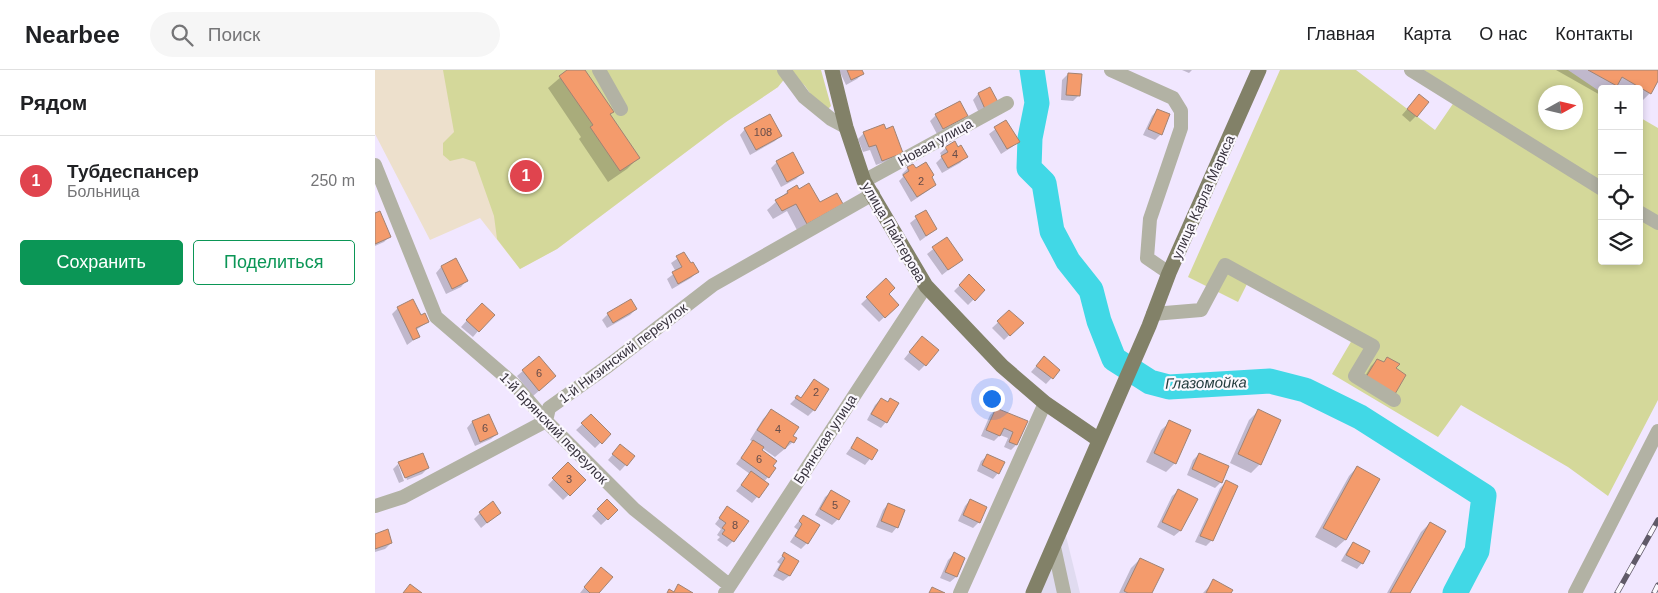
<!DOCTYPE html>
<html lang="ru">
<meta charset="utf-8">
<style>
:root{--surface:#fff;--page:#f6f6f6;--text:#202124;--muted:#757577;--line:#e0e0e0;--accent:#0b9656}
body{margin:0;font-family:Arial,sans-serif;background:var(--page);color:var(--text)}
.controls{position:absolute;right:15px;top:15px;display:grid;overflow:hidden;border-radius:5px;box-shadow:0 2px 8px #0003}
.controls button{width:45px;height:45px;display:grid;place-items:center;padding:0;border:0;border-bottom:1px solid var(--line);background:var(--surface);color:var(--text);font:25px sans-serif}
.compass{position:absolute;left:1163px;top:15px;width:45px;height:45px;border-radius:50%;background:var(--surface);box-shadow:0 2px 8px #0003;rotate:82deg}
.you{position:absolute;left:616px;top:328px;width:18px;height:18px;margin:-12px;border:4px solid #fff;border-radius:50%;background:#1a73e8;box-shadow:0 0 0 8px #1a73e833}
.badge{display:grid;place-items:center;width:32px;height:32px;border-radius:50%;background:var(--accent);color:#fff;font-size:16px;font-weight:700}
.pin{position:absolute;translate:-50% -50%;border:2px solid #fff;box-shadow:0 1px 5px #0006}
.list{margin:0;padding:0;list-style:none}
h2{display:flex;justify-content:space-between;align-items:center;height:65px;margin:0;padding:0 20px;font-size:21px}
h2 small{font-size:16px;font-weight:400;color:var(--muted)}
.list li{display:grid;grid-template-columns:32px 1fr auto;gap:15px;align-items:center;box-sizing:border-box;height:90px;padding:0 20px;border-top:1px solid var(--line)}
.list b{display:block;font-size:19px;white-space:nowrap}
.list p{margin:0;font-size:16px;white-space:nowrap;color:var(--muted)}
.list em{font-size:16px;font-style:normal;color:var(--muted)}
.actions{display:flex;gap:10px;padding:15px 20px}
.actions a{flex:1;padding:11px 0;border:1px solid var(--accent);border-radius:5px;text-align:center;font-size:18px;color:var(--accent)}
.actions .main{background:var(--accent);color:#fff}
.icon{flex:none;width:28px;height:28px;fill:none;stroke:currentColor;stroke-width:2;stroke-linecap:round;stroke-linejoin:round}
.map{position:relative;flex:none;width:1283px;height:523px;overflow:hidden}
header{display:flex;align-items:center;gap:30px;box-sizing:border-box;height:70px;padding:0 25px;background:var(--surface);border-bottom:1px solid var(--line)}
header strong{font-size:24px}
nav{display:flex;gap:28px;margin-inline-start:auto;font-size:18px}
.search{width:350px;height:45px;background:var(--page);display:flex;align-items:center;gap:12px;box-sizing:border-box;padding:0 18px;border-radius:28px;color:var(--muted);font-size:19px}
main{display:flex}
aside{flex:1;background:var(--surface)}
.map>svg:first-child{display:block}
.commercial{fill:#e0dbf0}
.medical{fill:#ede0cc}
.green{fill:#d4d89a;fill-rule:evenodd}
.shadow{fill:#0003}
.lines{fill:none;stroke-linecap:round;stroke-linejoin:round}
.river{stroke:#41d8e6;stroke-width:25}
.building{fill:#f49b6c;stroke:#a08374}
.minor{stroke:#b2b2a4;stroke-width:14}
.major{stroke:#828168;stroke-width:15}
.rail-casing{stroke:#605a68;stroke-width:5.5}
.rail{stroke:#fbf8fe;stroke-width:4;stroke-dasharray:11;stroke-linecap:butt}
.labels{text-anchor:middle;stroke-width:4.5;stroke-linejoin:round;paint-order:stroke}
.number-label{font-size:11px;fill:#674d4a}
.street-label{font-size:14px;fill:#38333e;stroke:#fbf8fe}
.water-label{font-size:15px;font-style:italic;fill:#253e40;stroke:#fbf8fe}
</style>
<header>
<strong>Nearbee</strong>
<div class="search"><svg class="icon" aria-label="search" viewBox="0 0 24 24"><circle cx="10" cy="10" r="6"/><path d="M15 15l6 6"/></svg>Поиск</div>
<nav><a>Главная</a><a>Карта</a><a>О нас</a><a>Контакты</a></nav>
</header>
<main>
<aside>
<h2>Рядом<small></small></h2>
<ul class="list">
<li><span class="badge" style="background:#e0444e">1</span><div><b>Тубдеспансер</b><p>Больница</p></div><em>250 m</em></li>
</ul>
<div class="actions"><a class="main">Сохранить</a><a>Поделиться</a></div>
</aside>
<div class="map">
<svg width="1283" height="523" viewBox="0 0 1283 523">
<rect width="100%" height="100%" fill="#f1e7ff"/>
<path class="commercial" d="M688 454 705 523H658Z"/>
<path class="medical" d="M0 0H393L403 17 351 52 182 179 145 199 105 148 55 170 0 64Z"/>
<path class="green" d="M68 0H446L456 36 453 39 441 32 430 16 415 2 403 17 351 52 182 179 145 199 122 169 119 146 100 92 88 88 75 91 68 85V73L79 62Z
M905 0H981L1060 60 1084 25 1049 0H1193L1227 23V191H1264V47L1283 58V330L1233 426 1193 397 1086 335 1063 367 957 304 977 270 873 212 863 232 813 207ZM1170 22H1200V52H1170Z"/>
<path class="shadow" d="M194 0H209L234 45 263 88 252 99 233 112 204 69 206 67 173 18Z
M464 0H486L487 4 482 9 471 15Z
M807 0H817L814 3Z
M1181 0H1283V9L1275 23 1264 34V19H1227V26Z
M693 4 704 25 698 31 686 30 687 10Z
M615 19 621 32 604 43 598 30 603 24Z
M1039 31 1041 46 1035 52 1027 45Z
M782 40 786 64 780 70 768 65 777 46Z
M561 45 591 46 586 51 562 64 555 51Z
M631 51 643 71 637 77 626 84 614 64Z
M370 59 406 65 400 71 375 85 365 65Z
M489 63 526 82 520 88 501 95 495 80 488 82 483 69Z
M571 78 591 87 585 93 567 103 561 93 567 87 565 83Z
M402 92 427 103 421 109 406 117 396 98Z
M533 98 540 100 555 107 560 114 554 120 536 132 524 111 528 107 527 104Z
M421 117 423 120 445 134 462 125 423 162 412 141 398 149 392 140 412 122Z
M550 141 561 159 545 171 535 153Z
M0 144 15 166 9 172 0 176Z
M571 169 586 190 567 205 552 184Z
M309 184 322 202 316 208 297 219 292 209 301 202 296 193Z
M80 190 91 211 86 217 71 224 61 203 66 197Z
M594 206 608 220 593 235 579 221Z
M511 210 512 224 522 235 504 252 486 234Z
M23 238 45 247 53 252 41 260 44 266 32 275 17 244Z
M261 239 255 245 232 258 227 250 233 244Z
M101 240 103 261 98 267 86 257Z
M634 242 647 253 629 270 617 258Z
M541 274 550 295 544 301 529 289Z
M164 287 174 312 158 326 142 306Z
M1002 290 1020 299 986 313 996 296Z
M663 294 684 300 671 314 656 302Z
M439 311 452 320 439 340 433 346 415 334 422 327 425 329Z
M506 329 512 333 516 329 511 352 506 358 492 350 500 335Z
M621 339 651 352 641 375 636 380 629 377 633 368 625 365 619 371 606 366 615 345Z
M396 341 417 367 418 372 400 387 387 378 385 381 396 397 393 407 389 412 392 415 377 433 361 421 375 404 361 394 378 372 375 370 388 349Z
M883 341 885 394 876 403 855 393 874 350Z
M114 345 122 364 116 369 100 376 92 358 97 352Z
M216 346 234 364 220 378 201 360Z
M795 352 800 393 791 402 771 392 786 360Z
M482 369 502 380 490 395 471 384Z
M240 382 258 387 245 401 233 390Z
M824 384 846 412 840 418 812 405 818 390Z
M612 386 623 403 618 409 602 401 606 391Z
M24 393 53 398 47 404 32 410 26 394H23L29 411 24 413 18 399Z
M193 394 209 410 188 430 173 415Z
M982 397 1003 409 970 470 961 478 940 467 974 406Z
M851 412 861 417 836 471 831 476 820 472 845 418Z
M803 421 821 430 805 461 799 466 782 457 797 426Z
M456 422 463 449 457 455 440 445 450 427Z
M232 430 242 440 226 455 217 446Z
M595 430 611 438 604 452 598 458 583 451 590 436Z
M513 434 522 457 517 463 501 457 508 440Z
M352 438 358 471 352 477 342 470 345 467 342 465 346 459 340 454Z
M125 442 106 458 99 449 105 443Z
M428 446 432 473 426 479 415 472 423 460 419 457Z
M1055 453 1034 523H1012L1046 462Z
M0 465 16 473 10 479 0 482Z
M978 473 987 493 982 499 966 491 973 479Z
M409 484 422 491 414 506 408 511 398 506 405 494 402 492Z
M579 484 589 488 581 507 575 512 565 508 573 490Z
M765 489 776 523H744L756 498Z
M226 498 223 523H205L220 504Z
M839 511 854 523H828Z"/>
<g class="lines">
<path class="river" d="M657 0 662 33 655 68 654 98 669 113 677 161 693 191 716 220 724 251 739 289 775 312 794 317 895 311 930 320 985 347 1109 426 1102 481 1080 523"/>
</g>
<path class="building" d="M192 0H210L239 42 235 44 265 88 245 101 215 57 218 55 184 6Z
M472 0H487L489 4 476 10Z
M1213 0H1283V11L1276 24 1247 7 1242 16Z
M693 3 707 4 705 26 691 25Z
M615 17 623 32 610 39 603 23Z
M1044 24 1054 32 1042 47 1032 39Z
M585 31 593 46 568 59 560 44Z
M782 39 795 44 787 65 773 59Z
M395 44 407 66 381 80 369 58Z
M631 50 645 72 632 79 619 57Z
M509 54 511 59 518 56 528 83 507 91 501 75 494 77 488 62Z
M580 71 583 77 586 75 593 87 573 98 566 86 573 82 570 77Z
M418 82 429 103 412 112 401 91Z
M551 92 559 105 557 107 561 115 542 127 528 105 534 101 532 97 538 94 541 98Z
M434 113 445 132 462 123 468 134 432 154 421 134 407 141 400 130 413 123 412 121 422 115 424 119Z
M551 140 562 159 551 166 540 146Z
M5 141 16 167 0 174V143Z
M572 167 588 190 573 200 557 177Z
M309 182 316 193 318 192 324 202 303 214 297 202 307 197 301 186Z
M81 188 93 211 77 219 66 196Z
M594 204 610 220 600 231 584 215Z
M511 208 520 218 514 224 524 235 510 248 491 227Z
M38 229 46 245 50 243 54 252 41 258 45 267 38 270 22 237Z
M256 229 262 239 238 253 232 243Z
M107 233 120 245 104 262 91 250Z
M634 240 649 253 635 266 622 251Z
M547 266 564 280 551 296 534 282Z
M164 286 181 306 164 321 147 300Z
M669 286 685 300 678 309 661 296Z
M1012 287 1025 294 1021 298 1031 305 1020 324 991 307 1002 289 1009 292Z
M439 309 454 319 440 341 420 328 422 325 426 328Z
M506 328 513 332 515 328 524 333 512 353 496 344Z
M621 338 653 351 642 375 634 372 638 362 629 358 625 366 611 360Z
M396 339 424 357 418 366 422 368 419 373 415 371 410 379 382 360Z
M883 339 906 350 886 395 863 384Z
M114 344 123 364 105 372 97 351Z
M216 344 236 364 227 374 206 353Z
M794 350 816 360 801 394 779 383Z
M482 367 503 380 497 390 476 378Z
M378 370 389 377 387 380 402 391 398 396 401 398 394 408 366 388Z
M245 374 260 386 252 396 237 384Z
M48 383 54 398 30 408 23 392Z
M824 383 854 396 847 413 817 399Z
M612 384 630 392 624 404 607 395Z
M193 392 211 410 195 426 177 408Z
M982 396 1005 409 971 470 948 458Z
M376 401 394 414 384 428 366 415Z
M851 410 863 416 838 471 825 466Z
M803 419 823 429 806 461 787 452Z
M456 420 475 431 464 450 445 439Z
M232 429 243 440 233 450 222 439Z
M595 429 612 437 605 453 588 445Z
M118 431 126 443 112 453 104 442Z
M513 433 530 440 523 458 506 451Z
M352 436 374 451 359 472 347 464 350 460 347 458 351 453 344 448Z
M428 445 445 455 433 474 420 466 427 454 424 451Z
M1055 452 1071 461 1035 523H1015Z
M13 459 17 473 0 479V464Z
M978 472 995 481 988 494 971 485Z
M409 482 424 491 415 506 403 500 410 488 407 486Z
M579 482 590 488 582 507 570 502Z
M765 488 789 499 777 523H753L749 521Z
M226 497 238 507 224 523H215L209 517Z
M838 509 858 520 856 523H831Z
M35 514 47 523H28Z
M303 514 318 523H292L294 519 299 522Z
M557 517 570 523H554Z"/>
<g class="lines">
<path class="minor" d="M224 0 246 39
M409 0 429 27 456 49 471 57
M736 0 798 28 806 41V58L775 149 772 188 794 203
M1036 0 1227 119
M0 95 61 247 141 316 171 351 259 439 354 515
M489 111 632 33
M1264 142 1283 153
M778 244 826 240 850 195 998 276 980 306 1019 330
M0 436 28 427 171 351 174 338 233 296 338 215 498 124
M679 477 689 523
M350 523 551 216
M585 523 670 333
M1200 523 1283 361"/>
<path class="major" d="M457 0 471 57 489 111 551 216 627 296 670 333 724 370
M658 523 774 256 794 203 884 0"/>
<g class="rail-casing">
<path id="rail" d="M1242 523 1283 450
M1279 523 1283 515"/>
</g>
<use href="#rail" class="rail"/>
</g>
<g class="labels">
<g class="number-label">
<text x="388" y="66">108</text>
<text x="580" y="88">4</text>
<text x="546" y="115">2</text>
<text x="164" y="307">6</text>
<text x="441" y="326">2</text>
<text x="110" y="362">6</text>
<text x="403" y="363">4</text>
<text x="384" y="393">6</text>
<text x="194" y="413">3</text>
<text x="460" y="439">5</text>
<text x="360" y="459">8</text>
</g>
<g class="street-label">
<text transform="translate(560 72) rotate(-29)" y="5">Новая улица</text>
<text transform="translate(828 127) rotate(-66)" y="5">улица Карла Маркса</text>
<text transform="translate(519 162) rotate(60)" y="5">улица Пайтерова</text>
<text transform="translate(248 283) rotate(-37)" y="5">1-й Низинский переулок</text>
<text transform="translate(179 358) rotate(46)" y="5">1-й Брянский переулок</text>
<text transform="translate(450 369) rotate(-57)" y="5">Брянская улица</text>
</g>
<g class="water-label">
<text transform="translate(831 313) rotate(-1)" y="5">Глазомойка</text>
</g>
</g>
</svg>
<div class="controls">
<button>+</button>
<button>−</button>
<button><svg class="icon" aria-label="locate" viewBox="0 0 24 24"><circle cx="12" cy="12" r="6"/><path d="M12 2v4M12 18v4M2 12h4M18 12h4"/></svg></button>
<button><svg class="icon" aria-label="layers" viewBox="0 0 24 24"><path d="M12 4l9 5-9 5-9-5zM3 14l9 5 9-5"/></svg></button>
</div>
<svg class="compass" viewBox="-18 -18 36 36"><path d="M0-13l5 13h-10z" fill="#e53935"/><path d="M0 13l5-13h-10z" fill="#757577"/></svg>
<div class="you"></div>
<div class="pin badge" style="left:151px;top:106px;background:#e0444e">1</div>
</div>
</main>
